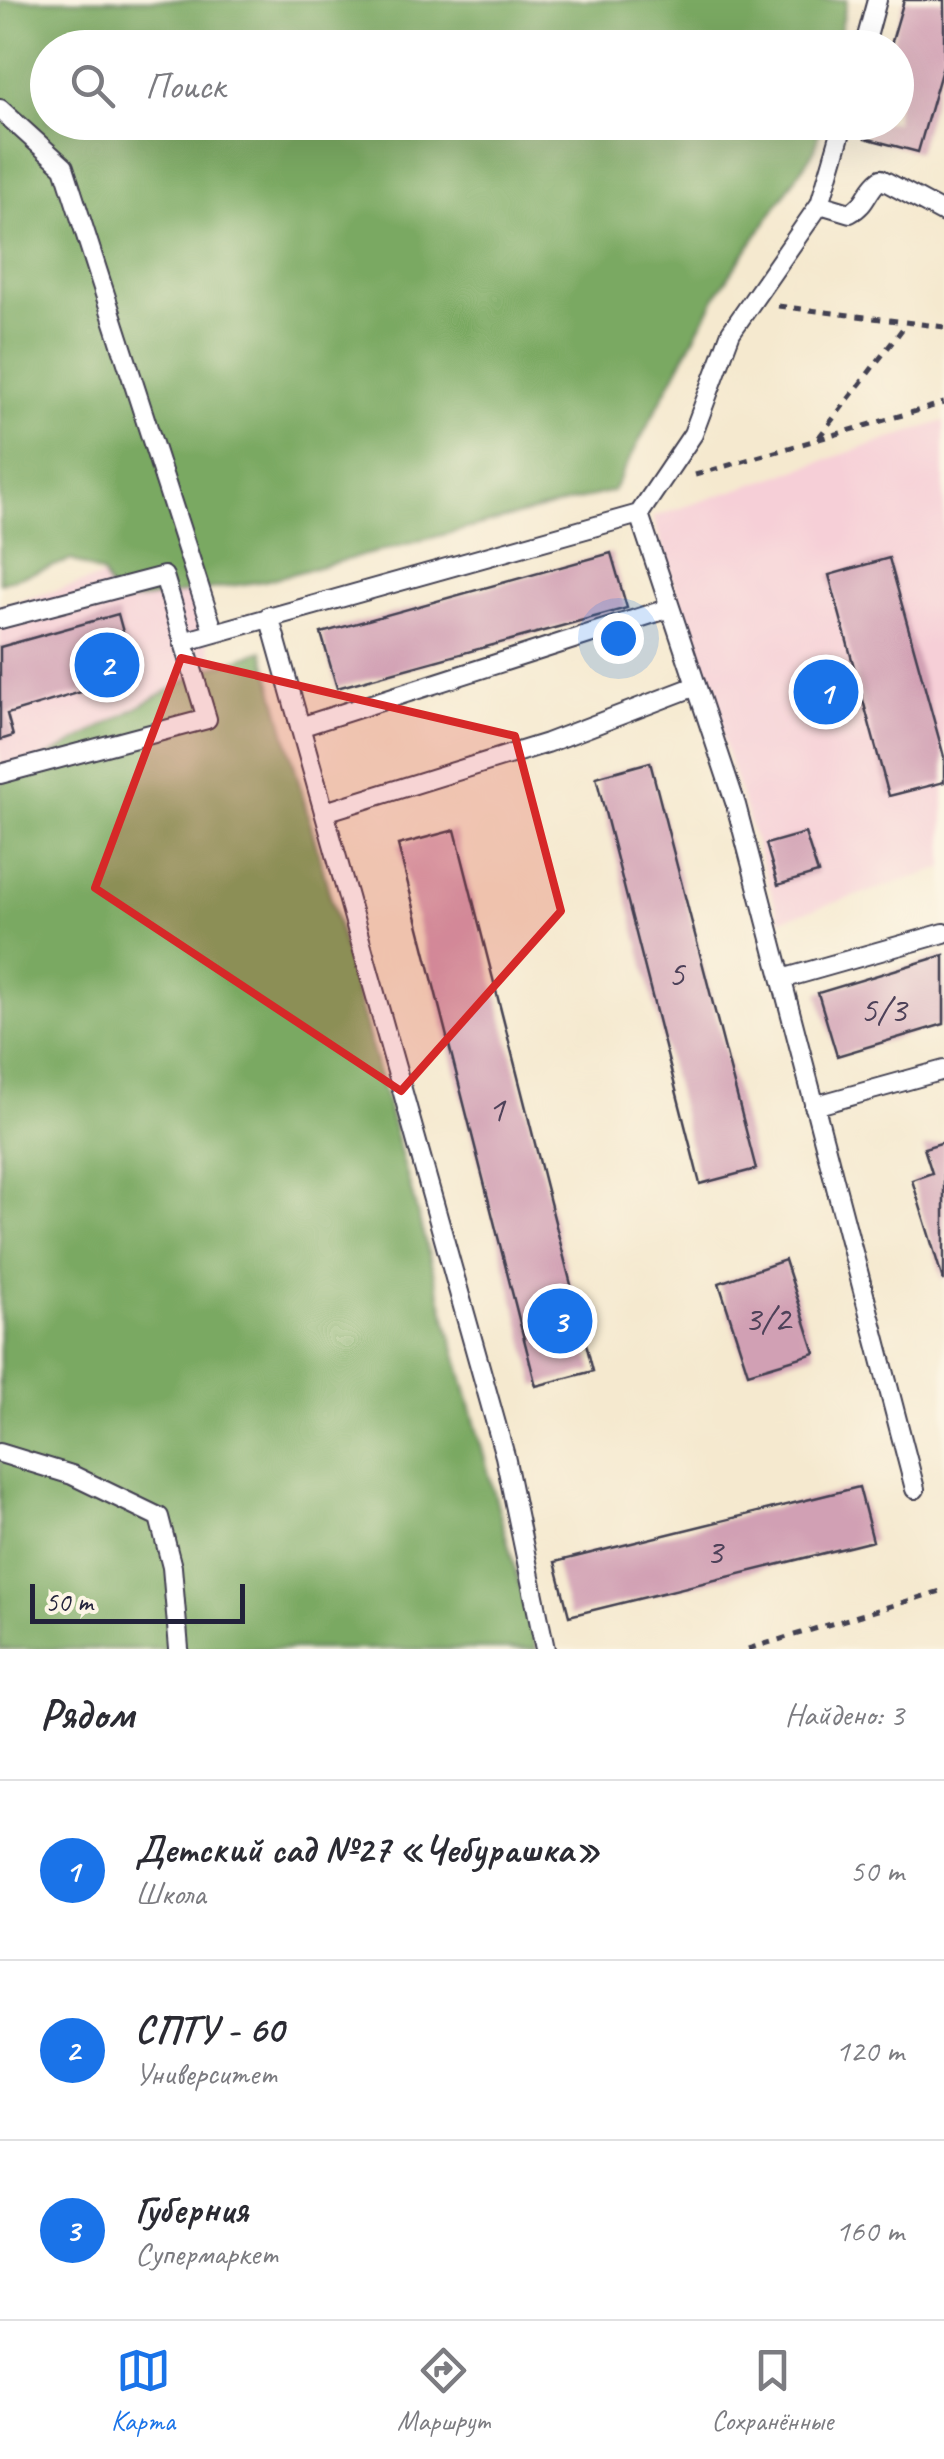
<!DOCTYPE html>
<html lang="ru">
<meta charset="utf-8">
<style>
:root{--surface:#fff;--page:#f7f7f7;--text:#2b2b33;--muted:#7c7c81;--line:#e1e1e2;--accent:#1a73e8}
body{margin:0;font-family:Caveat,sans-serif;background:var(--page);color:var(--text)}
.scale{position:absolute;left:30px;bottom:25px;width:215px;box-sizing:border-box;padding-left:10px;border:5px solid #22223b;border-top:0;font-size:28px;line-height:35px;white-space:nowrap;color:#22223b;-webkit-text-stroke:8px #fcf5e5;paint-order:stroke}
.you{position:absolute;left:618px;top:638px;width:35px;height:35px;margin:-25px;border:8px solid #fff;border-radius:50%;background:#1a73e8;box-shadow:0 0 0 15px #1a73e833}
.badge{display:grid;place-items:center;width:65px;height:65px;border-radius:50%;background:var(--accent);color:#fff;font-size:32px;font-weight:700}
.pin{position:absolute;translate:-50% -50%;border:5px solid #fff;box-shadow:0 2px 10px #0006}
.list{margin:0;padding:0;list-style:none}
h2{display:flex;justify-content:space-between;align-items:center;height:130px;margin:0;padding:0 40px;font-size:42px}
h2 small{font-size:32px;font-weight:400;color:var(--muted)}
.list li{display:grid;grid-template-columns:65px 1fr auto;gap:30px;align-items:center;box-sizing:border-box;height:180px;padding:0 40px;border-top:2px solid var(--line)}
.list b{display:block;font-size:38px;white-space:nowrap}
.list p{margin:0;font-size:32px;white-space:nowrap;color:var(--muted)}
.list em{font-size:32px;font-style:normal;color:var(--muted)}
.icon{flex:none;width:55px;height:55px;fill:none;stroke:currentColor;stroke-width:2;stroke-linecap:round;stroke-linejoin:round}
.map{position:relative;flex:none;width:944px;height:1649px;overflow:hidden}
.search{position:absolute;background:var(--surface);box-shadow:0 10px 40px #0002;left:30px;right:30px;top:30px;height:110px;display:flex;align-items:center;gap:25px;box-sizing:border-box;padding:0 35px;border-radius:55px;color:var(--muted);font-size:38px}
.sheet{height:670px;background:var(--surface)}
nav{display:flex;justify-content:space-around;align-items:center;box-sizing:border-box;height:140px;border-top:2px solid var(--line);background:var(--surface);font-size:28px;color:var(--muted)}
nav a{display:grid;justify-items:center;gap:5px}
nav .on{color:var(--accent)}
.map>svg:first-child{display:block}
.built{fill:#f6cfd7}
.forest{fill:#7aa962;stroke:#4e664e;stroke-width:2.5}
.building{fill:#d1a0b4}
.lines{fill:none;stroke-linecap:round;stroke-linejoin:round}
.service-casing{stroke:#424051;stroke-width:22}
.path{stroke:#424051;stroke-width:5;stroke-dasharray:8 8;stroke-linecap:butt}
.service{stroke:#fff;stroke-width:18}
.marked{fill:#d62828;fill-opacity:0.2;stroke:#d62828;stroke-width:8;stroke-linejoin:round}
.labels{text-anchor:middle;stroke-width:8;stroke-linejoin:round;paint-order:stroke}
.number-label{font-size:38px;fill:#4e4259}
</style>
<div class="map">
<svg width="944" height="1649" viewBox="0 0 944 1649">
<rect width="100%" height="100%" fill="#fcf5e5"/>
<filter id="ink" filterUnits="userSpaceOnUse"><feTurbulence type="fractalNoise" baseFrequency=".01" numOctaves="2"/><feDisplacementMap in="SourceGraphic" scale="20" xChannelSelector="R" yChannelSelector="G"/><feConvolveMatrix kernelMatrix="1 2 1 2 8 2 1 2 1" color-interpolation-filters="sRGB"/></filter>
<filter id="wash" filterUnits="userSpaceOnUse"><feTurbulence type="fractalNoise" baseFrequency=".0048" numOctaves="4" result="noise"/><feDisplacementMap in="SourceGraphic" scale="40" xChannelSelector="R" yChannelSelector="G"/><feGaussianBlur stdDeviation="2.25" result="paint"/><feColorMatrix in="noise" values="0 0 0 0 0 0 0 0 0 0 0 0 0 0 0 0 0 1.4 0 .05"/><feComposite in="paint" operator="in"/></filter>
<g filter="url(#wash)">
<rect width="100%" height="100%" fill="#f5e9cf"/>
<path class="built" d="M944 421V868L780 920 653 517Z
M183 555 231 724 0 796V606Z"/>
<path class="forest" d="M0 0H847L837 47 48 48V122L821 123 815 149 719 291 613 491 264 581 117 603 102 574 72 560 0 583Z
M263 651 537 1649H0V783L207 669Z"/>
<g id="blocks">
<path class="building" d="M904 0H944V62L918 152 865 138 869 122H896V48H890Z
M611 553 627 608 337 688 321 633Z
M889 558 944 757V782L889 796 829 575Z
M118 614 135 676 7 714 13 736 0 740V647Z
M650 762 756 1169 700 1184 596 777Z
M455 830 593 1371 536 1386 398 845Z
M805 833 818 873 778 885 766 844Z
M944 955V1024L837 1056 818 993Z
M944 1142V1280H943L912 1180 932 1173 924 1148Z
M785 1260 815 1353 748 1373 719 1283Z
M859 1487 873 1541 569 1616 555 1562Z"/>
</g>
</g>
<g filter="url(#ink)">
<use href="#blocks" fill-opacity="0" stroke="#424051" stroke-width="2.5"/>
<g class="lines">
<g class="service-casing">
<path id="service" d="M864 48 877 0
M0 109 64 167 214 633
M820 204 844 122
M639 514 693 434 731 332 820 204 850 213C868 204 866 190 881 179L944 213
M269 616 505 1456 545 1649
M0 619 164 576 207 719 0 774
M183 642 639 514 736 805 915 1489
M300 727 670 608
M325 812 547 743 696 686
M782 979 944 933
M814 1106 944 1070
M0 1453 72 1475 159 1517 172 1567 179 1649"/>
</g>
<path class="path" d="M778 306 944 327
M819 437 907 323
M695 475 944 403
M748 1649 944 1590"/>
<use href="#service" class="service"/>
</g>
</g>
<path class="marked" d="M181 658 515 736 561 911 401 1091 95 888Z"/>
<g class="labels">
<g class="number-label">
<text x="676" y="986">5</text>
<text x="883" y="1022">5/3</text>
<text x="496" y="1121">1</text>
<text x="767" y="1331">3/2</text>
<text x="714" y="1564">3</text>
</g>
</g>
</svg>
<div class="scale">50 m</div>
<div class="you"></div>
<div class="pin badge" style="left:826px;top:692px">1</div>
<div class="pin badge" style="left:107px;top:665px">2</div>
<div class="pin badge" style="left:560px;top:1321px">3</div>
<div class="search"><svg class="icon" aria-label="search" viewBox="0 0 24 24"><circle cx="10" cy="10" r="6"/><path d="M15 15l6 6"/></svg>Поиск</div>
</div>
<section class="sheet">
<h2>Рядом<small>Найдено: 3</small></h2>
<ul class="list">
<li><span class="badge">1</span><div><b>Детский сад №27 «Чебурашка»</b><p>Школа</p></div><em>50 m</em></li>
<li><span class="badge">2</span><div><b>СПТУ - 60</b><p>Университет</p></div><em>120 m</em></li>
<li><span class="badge">3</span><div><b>Губерния</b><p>Супермаркет</p></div><em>160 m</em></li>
</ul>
</section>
<nav>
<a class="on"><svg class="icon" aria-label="map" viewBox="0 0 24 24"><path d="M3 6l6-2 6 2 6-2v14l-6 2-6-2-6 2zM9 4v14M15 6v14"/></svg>Карта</a>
<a><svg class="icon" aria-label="directions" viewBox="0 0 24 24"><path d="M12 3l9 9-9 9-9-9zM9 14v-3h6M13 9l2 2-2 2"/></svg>Маршрут</a>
<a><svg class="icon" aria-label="saved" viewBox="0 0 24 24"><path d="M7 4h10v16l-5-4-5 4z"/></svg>Сохранённые</a>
</nav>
